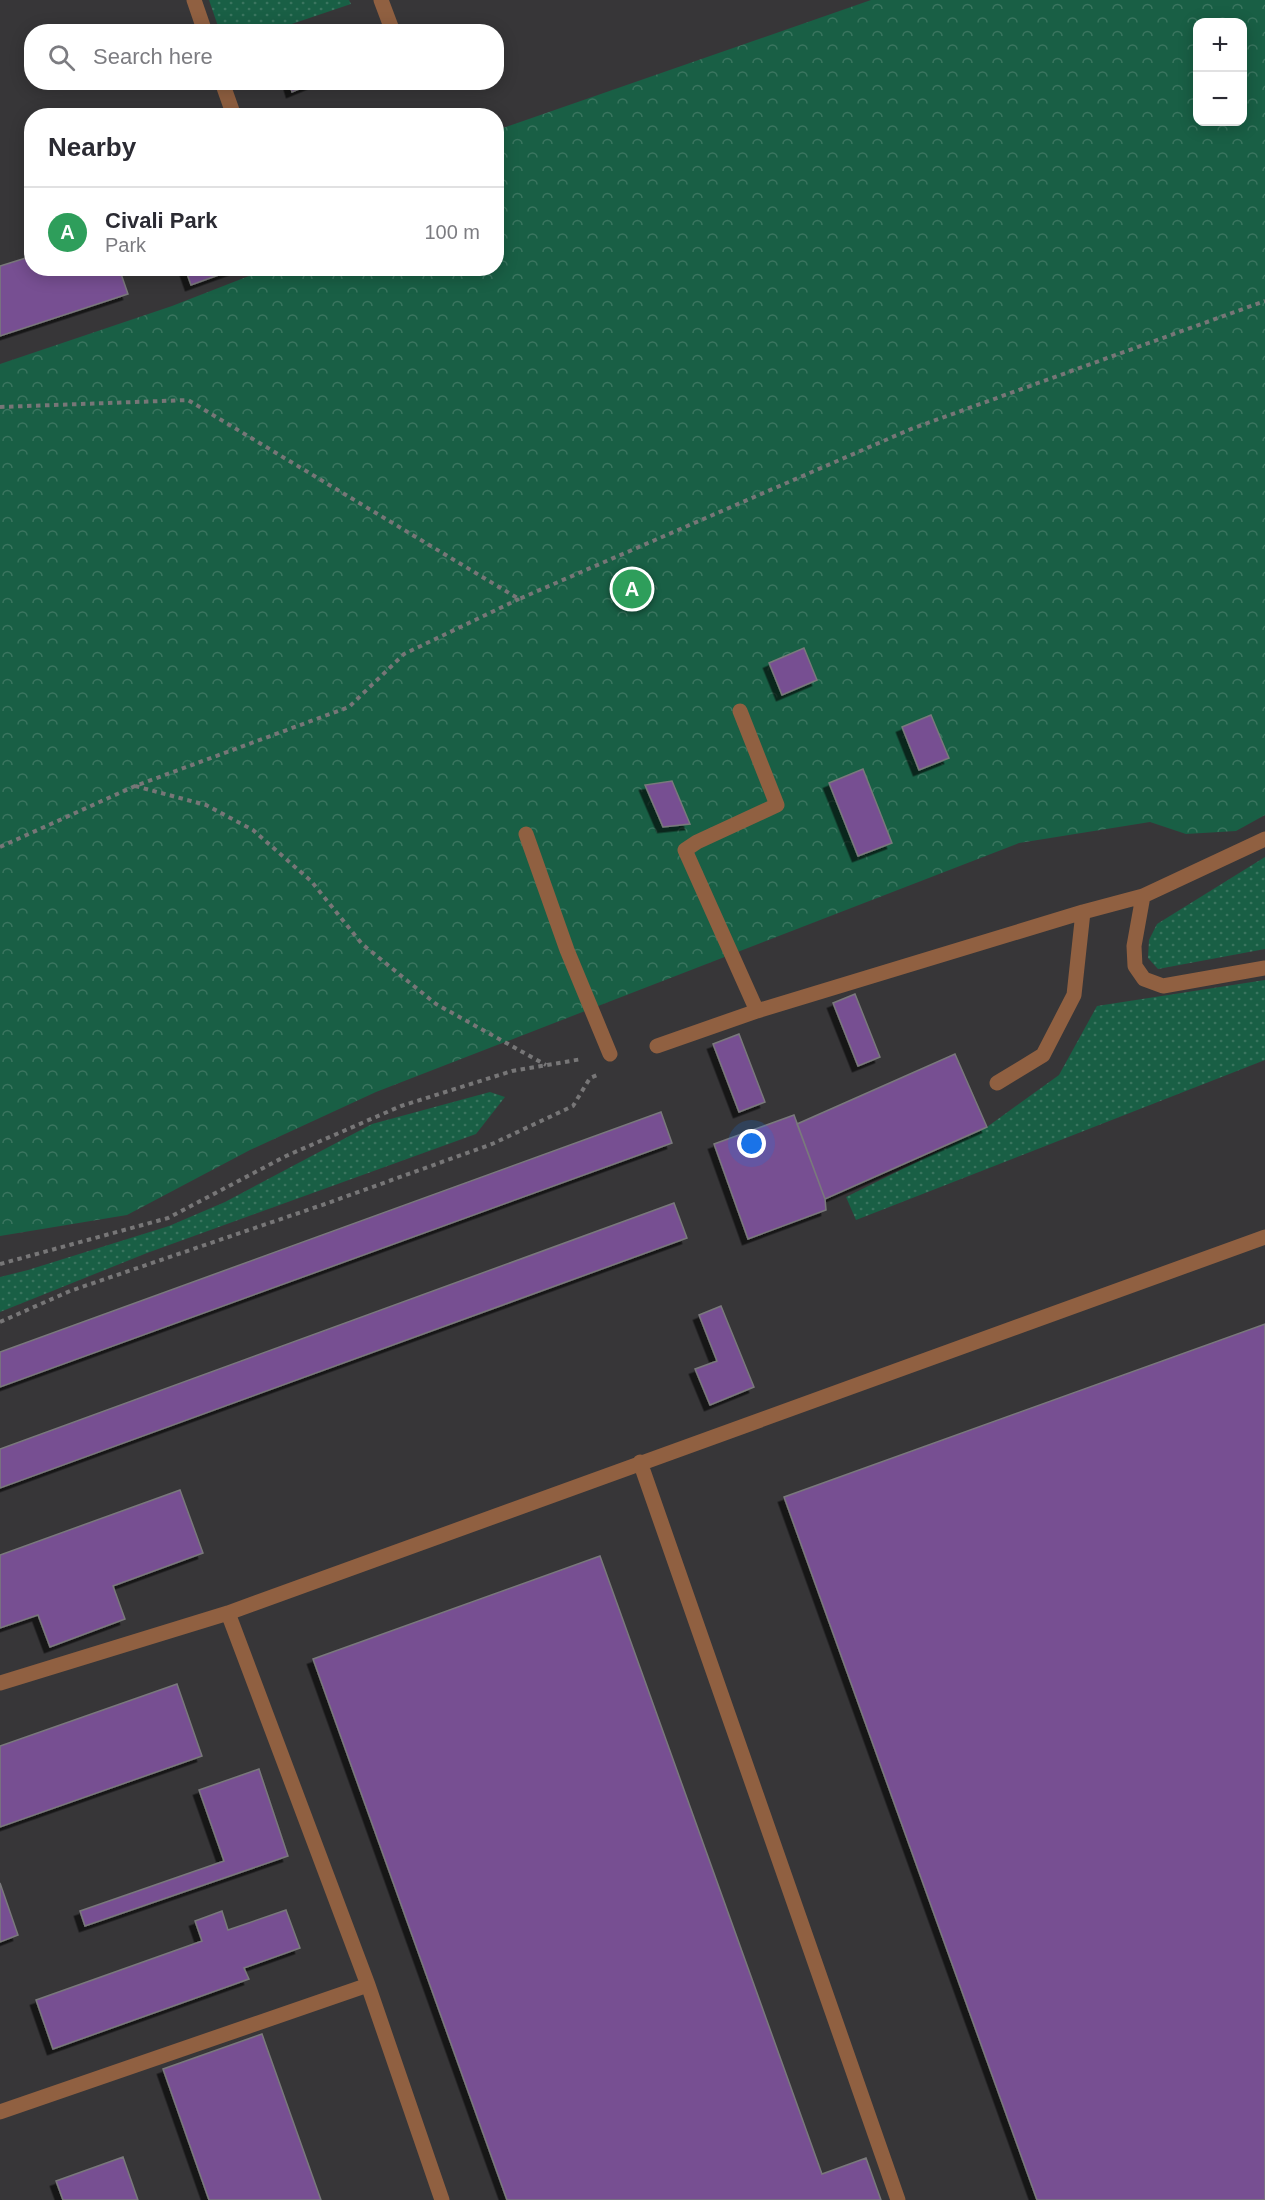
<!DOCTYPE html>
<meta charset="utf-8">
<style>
:root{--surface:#fff;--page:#f2f2f3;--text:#2b2b33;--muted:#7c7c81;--line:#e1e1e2;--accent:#2563eb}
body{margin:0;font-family:Helvetica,sans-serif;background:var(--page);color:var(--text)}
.controls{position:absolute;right:18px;top:18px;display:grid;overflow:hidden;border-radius:12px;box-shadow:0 3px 15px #0003}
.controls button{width:54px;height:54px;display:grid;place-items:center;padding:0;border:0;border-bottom:2px solid var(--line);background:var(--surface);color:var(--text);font:30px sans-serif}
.you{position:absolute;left:752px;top:1144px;width:21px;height:21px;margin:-15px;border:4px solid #fff;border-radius:50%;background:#1a73e8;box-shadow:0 0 0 9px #1a73e833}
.badge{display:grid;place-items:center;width:39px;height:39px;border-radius:50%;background:var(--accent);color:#fff;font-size:20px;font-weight:700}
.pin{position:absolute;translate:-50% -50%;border:3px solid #fff;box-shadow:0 2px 6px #0006}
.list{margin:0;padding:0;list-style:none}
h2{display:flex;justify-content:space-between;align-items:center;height:78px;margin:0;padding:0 24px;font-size:26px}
h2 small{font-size:20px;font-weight:400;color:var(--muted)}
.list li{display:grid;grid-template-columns:39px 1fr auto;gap:18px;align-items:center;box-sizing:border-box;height:90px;padding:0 24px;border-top:2px solid var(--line)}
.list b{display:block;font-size:22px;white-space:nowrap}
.list p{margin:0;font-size:20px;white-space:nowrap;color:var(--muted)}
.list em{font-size:20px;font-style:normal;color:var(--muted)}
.icon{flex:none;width:33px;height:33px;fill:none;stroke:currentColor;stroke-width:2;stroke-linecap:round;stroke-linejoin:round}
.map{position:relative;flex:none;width:1265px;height:2200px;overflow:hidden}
.search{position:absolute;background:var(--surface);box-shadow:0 3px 15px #0003;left:24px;top:24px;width:480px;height:66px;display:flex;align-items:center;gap:15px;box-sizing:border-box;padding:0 21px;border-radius:24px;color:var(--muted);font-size:22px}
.panel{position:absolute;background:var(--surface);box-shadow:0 3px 15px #0003;left:24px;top:108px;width:480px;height:168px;border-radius:24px}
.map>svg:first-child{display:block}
.grass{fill:url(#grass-dots)}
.park{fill:url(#park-crowns);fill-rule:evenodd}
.building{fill:#775092;stroke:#7a797c;stroke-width:1.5;filter:url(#shadow)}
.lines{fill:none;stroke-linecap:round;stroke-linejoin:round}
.path{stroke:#777677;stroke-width:4;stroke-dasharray:4.5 4.5;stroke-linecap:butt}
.service{stroke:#906041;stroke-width:15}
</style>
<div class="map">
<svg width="1265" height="2200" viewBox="0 0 1265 2200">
<defs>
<pattern id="grass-dots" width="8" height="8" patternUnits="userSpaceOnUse" patternTransform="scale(1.5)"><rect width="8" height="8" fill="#195f45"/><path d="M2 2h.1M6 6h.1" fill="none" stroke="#3a755f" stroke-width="1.8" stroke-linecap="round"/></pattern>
<pattern id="park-crowns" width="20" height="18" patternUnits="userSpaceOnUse" patternTransform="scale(1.5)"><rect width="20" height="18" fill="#195f45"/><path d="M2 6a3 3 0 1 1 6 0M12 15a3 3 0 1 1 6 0" fill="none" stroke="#3a755f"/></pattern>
<filter id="shadow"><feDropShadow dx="-5.5" dy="5.5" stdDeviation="0" flood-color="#0009"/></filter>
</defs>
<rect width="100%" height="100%" fill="#373638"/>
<path class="grass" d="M209 0H349L351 4 271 31 220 32Z
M1265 857V949L1158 969 1148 958 1149 940 1157 924Z
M1265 980V1060L856 1220 846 1197 987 1127 1059 1075 1097 1006Z
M490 1092 505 1097 476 1134 147 1253 0 1312V1277L28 1270 169 1226 225 1202 372 1124Z"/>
<path class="park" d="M871 0H1265V815L1236 831 1186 834 1150 822 1019 843 376 1092 250 1150 127 1215 0 1236V364L172 306 267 269 496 268 497 130ZM1198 22H1242V122H1198Z"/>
<path class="building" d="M289 82H316L292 92Z
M32 256V268H119L128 294 0 336V266Z
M185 268H238L191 285Z
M804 648 817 680 782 695 769 663Z
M931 715 949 758 919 770 902 727Z
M863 769 892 843 858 856 829 783Z
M672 781 690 824 663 827 645 785Z
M855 994 880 1057 858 1066 833 1003Z
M739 1034 765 1102 739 1112 713 1044Z
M955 1054 987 1127 825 1199 797 1124Z
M661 1112 672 1143 0 1387V1352Z
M794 1115 825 1199 826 1210 748 1239 714 1144Z
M674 1203 687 1238 0 1488V1449Z
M721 1306 754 1387 710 1405 695 1369 717 1361 699 1315Z
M1265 1324V2200H1037L784 1497Z
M180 1490 203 1553 113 1586 125 1619 50 1647 38 1615 0 1628V1555Z
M600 1556 822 2174 866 2158 881 2200H507L313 1659Z
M177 1684 202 1756 0 1827V1746Z
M259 1769 288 1856 85 1926 80 1911 224 1861 199 1790Z
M0 1883 18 1935 0 1942Z
M286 1910 300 1948 244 1968 249 1979 53 2049 36 2000 202 1941 195 1921 222 1911 228 1930Z
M262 2034 321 2200H209L163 2069Z
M123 2157 138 2200H63L56 2181Z"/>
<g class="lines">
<path class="path" d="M0 407 188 400 519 599 911 429 1265 301
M135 786 206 805 253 830 311 881 362 944 436 1004 546 1065
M0 847 135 786 349 707 404 654 519 599
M0 1264 168 1218 286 1156 401 1106 512 1071 582 1059
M0 1322 70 1291 325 1204 492 1144 573 1106 590 1078 597 1075"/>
<path class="service" d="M194 0 205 32
M381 0 393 32
M222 82 234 116
M740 711 777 805 697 842 685 850 757 1011
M526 834 567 950 610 1054
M1143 896 1134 946 1135 966 1144 979 1163 986 1265 968
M657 1046 757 1011 1083 912 1143 896 1265 839
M997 1083 1043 1055 1074 995 1083 912
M640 1462 898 2200
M228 1613 368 1985 442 2200
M0 1683 228 1613 1265 1237
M0 2112 368 1985"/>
</g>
</svg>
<div class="controls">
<button>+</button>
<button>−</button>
</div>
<div class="you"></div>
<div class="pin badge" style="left:632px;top:589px;background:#2e9e5b">A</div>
<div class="search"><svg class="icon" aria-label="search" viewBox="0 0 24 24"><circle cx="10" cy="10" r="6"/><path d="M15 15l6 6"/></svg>Search here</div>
<section class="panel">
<h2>Nearby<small></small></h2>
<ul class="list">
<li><span class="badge" style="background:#2e9e5b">A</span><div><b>Civali Park</b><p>Park</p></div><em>100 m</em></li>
</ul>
</section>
</div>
